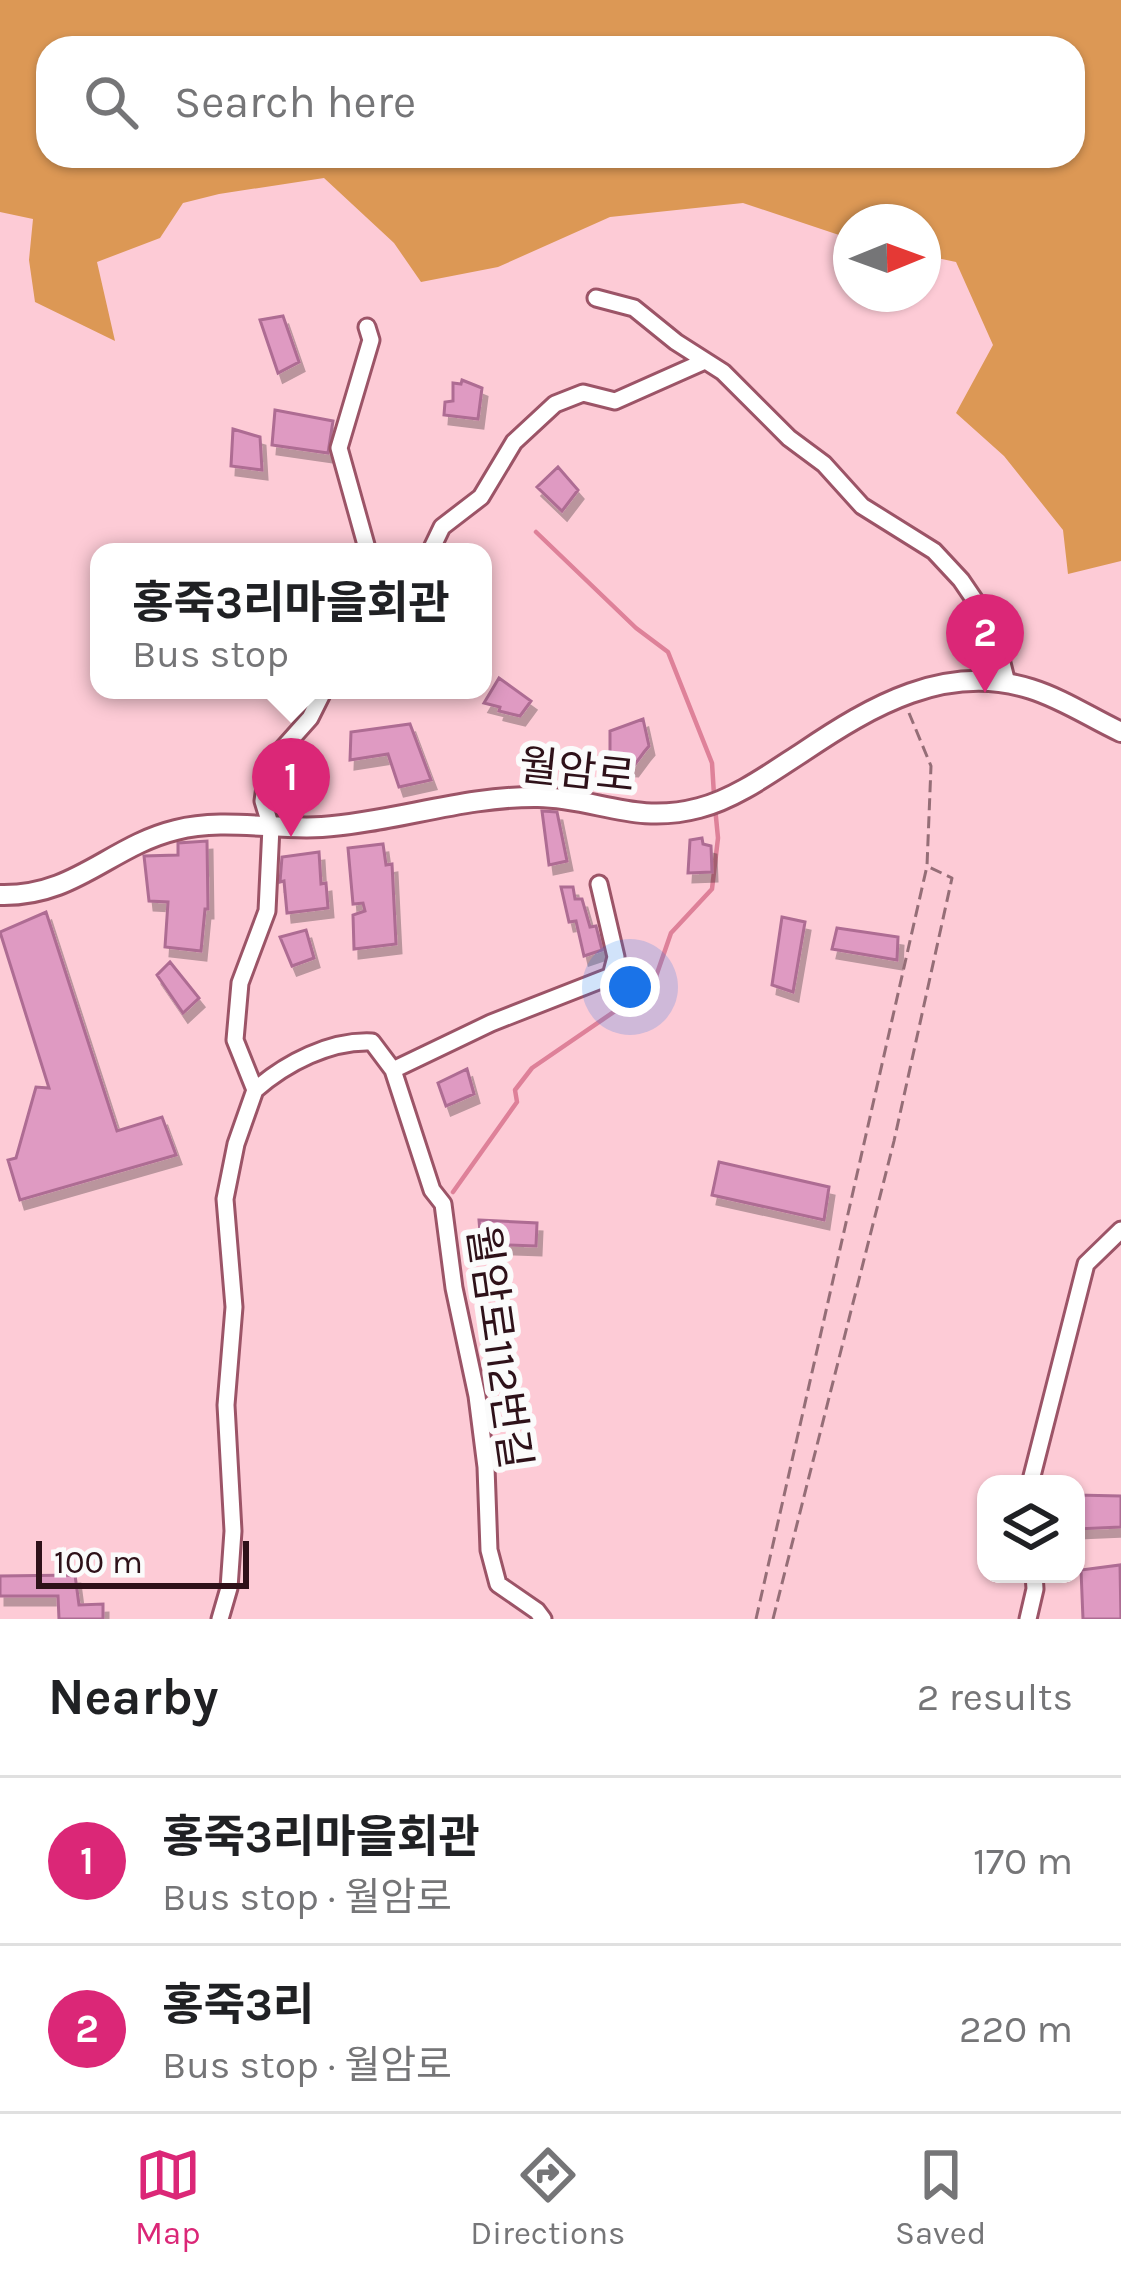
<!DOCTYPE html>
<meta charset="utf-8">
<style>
:root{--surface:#fff;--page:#f6f6f6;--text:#202124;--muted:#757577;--line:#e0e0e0;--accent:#db2777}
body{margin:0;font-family:Karla,"Noto Sans KR",sans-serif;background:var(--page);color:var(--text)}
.controls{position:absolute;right:36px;bottom:36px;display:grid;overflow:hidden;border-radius:24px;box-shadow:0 3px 9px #0004}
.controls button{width:108px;height:108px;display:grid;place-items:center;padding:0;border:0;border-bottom:3px solid var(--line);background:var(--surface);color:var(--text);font:60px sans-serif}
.compass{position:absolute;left:833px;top:204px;width:108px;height:108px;border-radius:50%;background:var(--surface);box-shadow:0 3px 9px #0004;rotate:89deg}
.scale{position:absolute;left:36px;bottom:30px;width:213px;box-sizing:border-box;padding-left:12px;border:6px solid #2e1119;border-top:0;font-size:33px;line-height:42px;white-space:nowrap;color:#2e1119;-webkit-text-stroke:9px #fbfbfb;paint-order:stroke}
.you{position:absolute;left:630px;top:987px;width:42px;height:42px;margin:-30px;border:9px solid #fff;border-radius:50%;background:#1a73e8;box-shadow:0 0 0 18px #1a73e833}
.badge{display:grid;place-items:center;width:78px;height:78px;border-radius:50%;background:var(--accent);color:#fff;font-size:39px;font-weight:700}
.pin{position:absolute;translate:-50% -99px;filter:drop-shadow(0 3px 6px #0008)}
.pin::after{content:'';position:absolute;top:63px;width:42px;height:36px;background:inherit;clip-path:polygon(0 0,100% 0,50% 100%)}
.popup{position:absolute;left:90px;top:543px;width:402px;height:156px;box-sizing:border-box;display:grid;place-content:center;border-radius:24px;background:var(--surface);filter:drop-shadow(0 3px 9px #0005);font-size:39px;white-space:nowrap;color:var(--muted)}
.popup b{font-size:45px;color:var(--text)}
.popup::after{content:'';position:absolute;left:50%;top:100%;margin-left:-24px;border:24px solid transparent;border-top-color:var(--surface)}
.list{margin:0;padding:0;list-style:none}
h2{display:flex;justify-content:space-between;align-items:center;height:156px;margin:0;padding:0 48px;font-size:51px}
h2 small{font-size:39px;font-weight:400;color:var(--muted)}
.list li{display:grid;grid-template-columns:78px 1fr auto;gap:36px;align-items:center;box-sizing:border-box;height:168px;padding:0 48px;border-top:3px solid var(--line)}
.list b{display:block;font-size:45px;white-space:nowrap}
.list p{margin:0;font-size:39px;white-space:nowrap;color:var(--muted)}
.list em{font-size:39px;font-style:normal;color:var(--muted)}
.icon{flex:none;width:66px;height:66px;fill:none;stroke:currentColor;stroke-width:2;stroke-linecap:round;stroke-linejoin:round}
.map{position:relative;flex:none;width:1121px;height:1619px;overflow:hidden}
.search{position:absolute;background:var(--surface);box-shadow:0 3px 9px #0004;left:36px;right:36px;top:36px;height:132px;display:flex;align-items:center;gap:30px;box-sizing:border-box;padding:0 42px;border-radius:36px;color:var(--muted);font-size:45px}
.sheet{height:492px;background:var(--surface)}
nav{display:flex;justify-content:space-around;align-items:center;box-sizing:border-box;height:168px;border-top:3px solid var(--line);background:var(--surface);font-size:33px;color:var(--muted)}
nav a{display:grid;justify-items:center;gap:6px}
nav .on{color:var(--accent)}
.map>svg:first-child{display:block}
.forest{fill:#dc9855;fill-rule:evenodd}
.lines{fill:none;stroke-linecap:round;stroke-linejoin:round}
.stream{stroke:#de8199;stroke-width:4.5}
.building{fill:#df9ac2;stroke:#ae6c93;stroke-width:3;filter:url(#shadow)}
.minor-casing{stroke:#9c5467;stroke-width:21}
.tertiary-casing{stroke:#9c5467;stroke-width:24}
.path{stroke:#956e77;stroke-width:3;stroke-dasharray:12 6;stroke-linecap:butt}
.minor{stroke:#fff;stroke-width:15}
.tertiary{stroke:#fff;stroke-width:18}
.labels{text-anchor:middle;stroke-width:12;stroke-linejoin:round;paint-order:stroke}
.street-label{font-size:42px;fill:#2e1119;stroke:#fbfbfb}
</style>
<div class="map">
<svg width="1121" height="1619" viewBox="0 0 1121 1619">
<defs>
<filter id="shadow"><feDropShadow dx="5" dy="9" stdDeviation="0" flood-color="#0004"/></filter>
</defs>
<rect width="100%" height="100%" fill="#fdcbd6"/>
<path class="forest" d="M0 0H1121V561L1068 574 1063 530 1004 456 956 413 993 345 956 262 923 255V222H851V239L743 203 610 217 498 267 421 282 394 243 324 178 219 194 183 203 160 238 97 262 115 341 35 302 29 260 33 219 0 212ZM48 48H1073V156H48Z"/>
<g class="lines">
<path class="stream" d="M536 532 636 628 668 652 712 763 714 795
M453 1192 517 1102 515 1090 532 1068 653 985 671 933 712 889 718 838 715 807"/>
</g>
<path class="building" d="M283 316 299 362 278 373 260 320Z
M462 380 482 388 478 419 444 415 445 402 453 401V383L461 384Z
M275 410 333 421 328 453 272 445Z
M233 429 260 437 262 470 231 466Z
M558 467 578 490 562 511 537 487Z
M499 678 531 701 520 716 499 711 500 707 484 703Z
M643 719 649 746 644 752 633 767 610 766V731Z
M410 724 431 780 399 787 388 754 350 760 351 732Z
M542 811 557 812 567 861 549 865Z
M702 838 703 844 711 846 712 872 688 873 690 840Z
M207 841 208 909H205L201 951 165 947 168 902 149 901 144 856 178 855V843Z
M383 844 386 865 392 864 396 944 354 949 353 915 365 911 363 903 353 904 348 848Z
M319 852 321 884 326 883 328 908 287 913 284 881 280 882 282 857Z
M561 887H573L575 899H582L590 927 596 926 602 950 584 956 576 921 569 922Z
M46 912 117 1131 162 1117 176 1155 20 1200 8 1160 16 1158 36 1087 49 1088 0 932Z
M782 917 805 922 793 992 772 985Z
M837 928 898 937 897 960 832 949Z
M306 930 314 958 292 966 280 937Z
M170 962 199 998 183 1013 157 975Z
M467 1069 474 1094 446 1106 438 1083Z
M719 1162 829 1187 824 1220 712 1195Z
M479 1220 537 1223 536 1246 481 1244Z
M1076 1495 1121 1496V1527L1076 1529Z
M1120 1565 1121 1619H1083L1081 1570Z
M75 1575 79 1605 103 1604V1619H59L58 1596H0V1576Z"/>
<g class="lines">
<g class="minor-casing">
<path id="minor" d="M596 298 634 308 676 342 723 372 789 438 824 464 862 506 934 551 961 580 993 627 1007 683
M367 327 371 340 339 448 368 552
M430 552 442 527 481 497 514 442 555 404 583 393 615 401 705 361
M393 1070 491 1023 611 976 616 957 599 884
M255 1090C286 1063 330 1040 372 1042L393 1070 432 1190 443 1204 454 1288 477 1396 486 1467 489 1550 498 1584 537 1611 543 1619
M1030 1484 1086 1264 1121 1230
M220 1619 229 1588 233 1531 226 1405 234 1307 225 1199 236 1144 255 1090 235 1040 240 983 267 911 271 827 263 801 268 765 310 718 324 690
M1028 1619 1035 1589 1034 1574"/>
</g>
<g class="tertiary-casing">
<path id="tertiary" d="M0 895C75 897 110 846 176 830 223 818 274 830 322 827 395 822 464 796 538 797 597 798 635 825 699 808 735 799 772 772 803 752 871 706 946 662 1031 689 1063 699 1091 718 1121 732"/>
</g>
<path class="path" d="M756 1619 927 866 931 766 909 713
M773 1619 894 1141 952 878 929 867"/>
<use href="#minor" class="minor"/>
<use href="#tertiary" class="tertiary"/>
</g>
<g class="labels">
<g class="street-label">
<text transform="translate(577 770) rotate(6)" y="15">월암로</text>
<text transform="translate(500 1347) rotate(82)" y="15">월암로112번길</text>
</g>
</g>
</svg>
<div class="controls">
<button><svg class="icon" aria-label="layers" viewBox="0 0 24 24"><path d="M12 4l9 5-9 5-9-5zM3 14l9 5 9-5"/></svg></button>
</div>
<svg class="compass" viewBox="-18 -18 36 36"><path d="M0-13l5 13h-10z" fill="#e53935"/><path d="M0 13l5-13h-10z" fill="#757577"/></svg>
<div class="scale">100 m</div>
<div class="you"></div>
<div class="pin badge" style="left:291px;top:837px">1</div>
<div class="popup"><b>홍죽3리마을회관</b>Bus stop</div>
<div class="pin badge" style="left:985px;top:693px">2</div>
<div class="search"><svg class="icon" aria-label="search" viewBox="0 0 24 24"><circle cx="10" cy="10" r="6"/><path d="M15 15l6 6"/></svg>Search here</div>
</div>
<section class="sheet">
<h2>Nearby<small>2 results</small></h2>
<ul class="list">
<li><span class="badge">1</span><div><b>홍죽3리마을회관</b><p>Bus stop · 월암로</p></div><em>170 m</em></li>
<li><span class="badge">2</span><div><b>홍죽3리</b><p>Bus stop · 월암로</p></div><em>220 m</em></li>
</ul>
</section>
<nav>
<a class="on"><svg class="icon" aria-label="map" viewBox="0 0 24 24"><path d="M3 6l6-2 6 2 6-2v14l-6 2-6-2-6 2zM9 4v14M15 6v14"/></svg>Map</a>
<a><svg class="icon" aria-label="directions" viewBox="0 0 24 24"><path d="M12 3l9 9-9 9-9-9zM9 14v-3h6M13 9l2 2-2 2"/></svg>Directions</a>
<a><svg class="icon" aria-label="saved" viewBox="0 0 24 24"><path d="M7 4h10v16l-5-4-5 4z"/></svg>Saved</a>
</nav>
